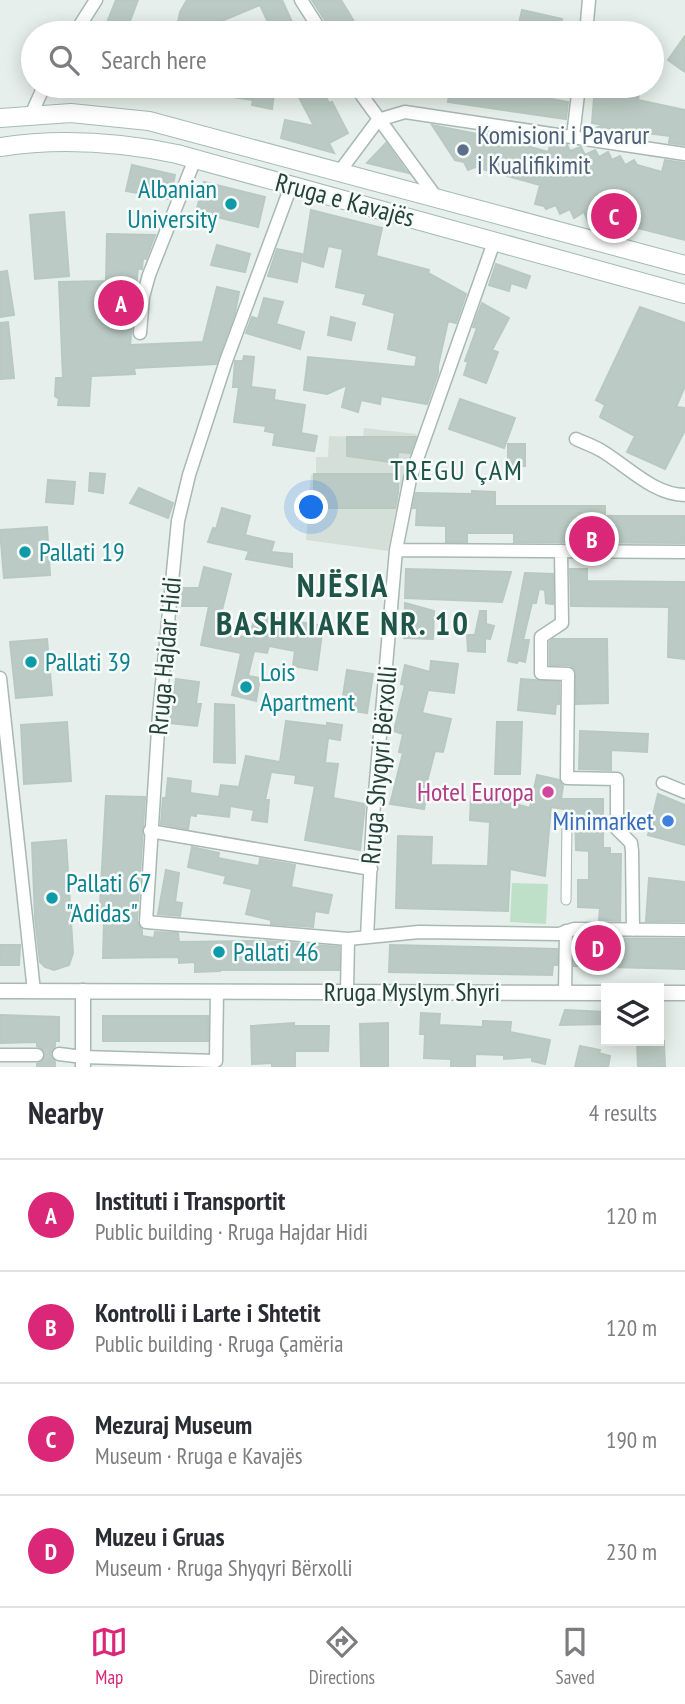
<!DOCTYPE html>
<meta charset="utf-8">
<style>
:root{--surface:#fff;--page:#f7f7f7;--text:#2b2b33;--muted:#7c7c81;--line:#e1e1e2;--accent:#db2777}
body{margin:0;font-family:"PT Sans Narrow",sans-serif;background:var(--page);color:var(--text)}
.controls{position:absolute;right:21px;bottom:21px;display:grid;overflow:hidden;border-radius:0px;box-shadow:0 4px 18px #0003}
.controls button{width:63px;height:63px;display:grid;place-items:center;padding:0;border:0;border-bottom:2px solid var(--line);background:var(--surface);color:var(--text);font:35px sans-serif}
.you{position:absolute;left:312px;top:508px;width:24px;height:24px;margin:-18px;border:5px solid #fff;border-radius:50%;background:#1a73e8;box-shadow:0 0 0 10px #1a73e833}
.badge{display:grid;place-items:center;width:46px;height:46px;border-radius:50%;background:var(--accent);color:#fff;font-size:23px;font-weight:700}
.pin{position:absolute;translate:-50% -50%;border:4px solid #fff;box-shadow:0 2px 7px #0006}
.list{margin:0;padding:0;list-style:none}
h2{display:flex;justify-content:space-between;align-items:center;height:91px;margin:0;padding:0 28px;font-size:30px}
h2 small{font-size:23px;font-weight:400;color:var(--muted)}
.list li{display:grid;grid-template-columns:46px 1fr auto;gap:21px;align-items:center;box-sizing:border-box;height:112px;padding:0 28px;border-top:2px solid var(--line)}
.list b{display:block;font-size:26px;white-space:nowrap}
.list p{margin:0;font-size:23px;white-space:nowrap;color:var(--muted)}
.list em{font-size:23px;font-style:normal;color:var(--muted)}
.icon{flex:none;width:38px;height:38px;fill:none;stroke:currentColor;stroke-width:2;stroke-linecap:round;stroke-linejoin:round}
.map{position:relative;flex:none;width:685px;height:1067px;overflow:hidden}
.search{position:absolute;background:var(--surface);box-shadow:0 4px 18px #0003;left:21px;right:21px;top:21px;height:77px;display:flex;align-items:center;gap:18px;box-sizing:border-box;padding:0 24px;border-radius:38px;color:var(--muted);font-size:26px}
.sheet{height:539px;background:var(--surface)}
nav{display:flex;justify-content:space-around;align-items:center;box-sizing:border-box;height:98px;border-top:2px solid var(--line);background:var(--surface);font-size:19px;color:var(--muted)}
nav a{display:grid;justify-items:center;gap:4px}
nav .on{color:var(--accent)}
.map>svg:first-child{display:block}
.built{fill:#d4dfda}
.green{fill:#bfe0c8}
.building{fill:#bbcac4;stroke:#b8c9c2;stroke-width:2}
.lines{fill:none;stroke-linecap:round;stroke-linejoin:round}
.minor-tunnel{stroke:#bfccc8;stroke-width:12;stroke-dasharray:12 6;stroke-linecap:butt}
.pedestrian-casing{stroke:#a8b8b2;stroke-width:11}
.minor-casing{stroke:#a8b8b2;stroke-width:15}
.tertiary-casing{stroke:#a8b8b2;stroke-width:17}
.secondary-casing{stroke:#a4bbb3;stroke-width:20}
.pedestrian{stroke:#fff;stroke-width:9}
.minor{stroke:#fff;stroke-width:12}
.tertiary{stroke:#fff;stroke-width:14}
.secondary{stroke:#fff;stroke-width:18}
.service-dot{fill:#5c6f8a;stroke:#f7fbf9;stroke-width:2.5}
.culture-dot{fill:#0f9aa8;stroke:#f7fbf9;stroke-width:2.5}
.hotel-dot{fill:#d1479c;stroke:#f7fbf9;stroke-width:2.5}
.shop-dot{fill:#3f7fe0;stroke:#f7fbf9;stroke-width:2.5}
.labels{text-anchor:middle;stroke-width:5;stroke-linejoin:round;paint-order:stroke}
.service-label{font-size:26px;fill:#4e5e75;stroke:#f7fbf9;text-anchor:start}
.culture-label{font-size:26px;fill:#0d838f;stroke:#f7fbf9;text-anchor:start}
.street-label{font-size:26px;fill:#24423a;stroke:#f7fbf9}
.hotel-label{font-size:26px;fill:#b23c85;stroke:#f7fbf9;text-anchor:end}
.shop-label{font-size:26px;fill:#366cbe;stroke:#f7fbf9;text-anchor:end}
.neighbourhood-label{font-size:28px;letter-spacing:2px;fill:#1f5548;stroke:#f7fbf9}
.district-label{font-size:33px;font-weight:bold;letter-spacing:2px;fill:#1f5548;stroke:#f7fbf9}
</style>
<div class="map">
<svg width="685" height="1067" viewBox="0 0 685 1067">
<rect width="100%" height="100%" fill="#e6efeb"/>
<path class="built" d="M364 428 417 434 416 441 420 442 417 454H411L398 495 399 509 395 513 388 551 306 540 311 475 316 473V457H328L329 436 363 437Z"/>
<path class="green" d="M512 883 548 884 546 924 510 922Z"/>
<path class="building" d="M116 0H138L126 31 106 25Z
M187 0H282L297 33H273L260 5 193 33H176L180 12Z
M312 0H341L361 33H333Z
M522 10 562 19 559 33H517Z
M685 36V72L668 60Z
M206 86H275L272 109 252 105 253 100 205 93Z
M293 86H320L329 103 332 102 348 133 329 143 334 153 281 138 285 120 314 126Z
M450 86H548L546 98 568 102 566 119 448 102Z
M595 86H640L638 100 685 110V145L669 143 670 136 598 127 602 125 592 123Z
M432 125 477 134 478 132 483 133 548 152 551 143 567 145 570 151 581 147 585 155 595 150 599 157 608 152 612 160 620 156 625 165 634 160 637 165 662 172 665 160 685 163V240L630 226 629 229 620 226 616 228 611 220 602 225 597 216 588 221 584 212 574 218 570 209 560 214 556 205 546 209 544 206 535 204 540 185 475 167 468 170 464 162 455 160Z
M386 143 406 171 408 173 367 163Z
M132 165 175 175 170 199 126 191Z
M204 182 265 197 258 227 196 212Z
M311 210 382 228 376 256 429 270 428 273 466 294 456 323 448 321 438 366V373L427 404 381 396 380 404 361 400 358 412 342 407 347 385 327 394 304 390 308 357 415 367 417 356 388 349 395 313 363 304 366 294 336 287 343 249 328 246 323 267 303 261Z
M64 212 69 276 35 279 30 215Z
M107 234 155 235 146 259 143 258 142 269 138 268 130 345 203 342 217 287 239 292 235 313 216 364 134 368 135 374 91 376 89 406 58 405 59 399 55 396 56 378H63L59 282 106 281Z
M217 245 250 254 245 272 211 265Z
M277 249 302 254 297 282 268 276Z
M496 264 530 276 526 288 511 283 509 291 489 285Z
M7 271 14 315 0 317V272Z
M264 298 283 302 276 324 304 332 300 349 246 333 252 317 258 319Z
M482 303 509 318 492 350 498 352 486 383 464 375 468 362 465 361 477 328 473 327Z
M640 307 685 323V386L676 407 685 408V430L665 469 627 452 635 436 600 417 605 405 596 400Z
M331 317 355 323 351 340 328 335Z
M8 322 14 378 0 379V323Z
M244 356 254 357 251 387 275 390 274 400 305 405 301 433 317 436 314 451 273 445 275 433 265 431 266 426 234 422 239 387H233L235 361H243Z
M460 399 515 418 504 448 449 429Z
M347 437H416L410 453 398 452V463L347 456Z
M508 444H525V466H508Z
M90 473 105 474 103 493 89 491Z
M314 474H398V493L395 508H314Z
M48 480 75 482 73 504 46 502Z
M139 488 173 503 168 518 130 503Z
M472 491 495 492V506H605V516H685V543L514 542V533H467V542H446V526L416 525 417 508H413L416 493 472 494Z
M222 508 250 516 245 535 274 542 271 552 292 554V567L246 559 249 551 208 542 213 528 216 529Z
M47 527 50 575 4 578 0 530Z
M204 567 231 574 222 610 228 612 224 633 250 638 255 614 323 626 317 670 293 666 295 651 269 646 267 653 254 651 248 676 260 678 256 701 232 695 241 653 201 645 209 606H182V588H199Z
M406 569 445 570 511 572 502 602 405 598Z
M570 569H587V581L685 582V659L668 657 669 607 571 606Z
M525 573 553 574V604L546 603 545 590 539 589 536 603H532L523 640H529L525 662 518 660 517 663 508 661Z
M405 603 434 611 433 639 404 638Z
M480 611H486V624L494 626 490 639 485 638V652L468 651 467 635H475Z
M47 639 52 695 16 698 10 642Z
M553 639H607L608 703 576 704 575 669 569 665H550V642Z
M431 661 458 664 454 693 428 690 422 713 451 719 443 752 435 751 424 793 427 794 424 809 390 804 403 753 399 752 403 734 394 731 405 685 401 684 405 665 430 672Z
M347 670 373 674 367 713 341 709Z
M176 679 199 682 196 704H201L197 726 170 723Z
M521 679 559 682V704H556L555 714 518 710Z
M215 704 234 705 235 763 214 762Z
M286 721 327 726V723L342 725 340 740 328 738 325 763 338 764 333 798 365 804 360 850 305 840 315 786 295 783 296 775 271 772 265 800H269L267 822 252 820 254 810 230 806 229 817 196 813V816L190 815 188 829 161 824 163 798H166L168 778 191 781 190 793 219 797 221 785 239 787 246 756 280 762Z
M67 722 71 781 24 784 21 725Z
M497 722H522L520 774H495Z
M580 731 648 734 647 752 611 750V770L579 769Z
M537 775 559 780 563 786 561 799H603V848H610V854H621L620 921 599 920 600 908 578 907V880H589V851L576 850 575 811 551 807 545 876 510 869 508 911 396 908 398 836 432 837 431 865 488 866 490 822 470 820 471 797 497 799 530 808Z
M658 794 685 805V845L648 835Z
M106 796 145 797 137 921 142 930V936L154 938 155 932 178 933 179 942 265 941 339 947V970H220V971L195 972V962L179 963V957L103 958 104 922H99Z
M66 840 73 953 69 965 54 970 45 967 40 962 35 918 32 843Z
M192 847 219 853 218 858 259 866 260 859 295 865 291 887 332 895 328 913 315 911 313 927 271 924V920L246 914 252 889 224 883 226 876 188 867Z
M166 870 179 873 175 902 182 903 180 916 158 914Z
M649 878 685 882V921H646Z
M575 938 685 939V969L574 966Z
M0 945H20L19 965H0Z
M390 945 557 949V965H553L552 975 389 972Z
M565 1010 606 1012V1024L560 1025Z
M421 1013 440 1014 439 1025 483 1027V1021L511 1022 510 1032 550 1040 545 1064 532 1061V1057L504 1059V1055L475 1054V1067H451V1059L424 1058 425 1034H420Z
M0 1015 59 1017V1041H55V1046L50 1054 55 1062V1067H37V1064L42 1062 46 1056 44 1050 37 1046V1042L0 1043Z
M103 1016H208V1041H103Z
M294 1023V1026H329L328 1051H295V1067H272V1063L252 1064 251 1026Z
M388 1023V1067H361L360 1024Z
M637 1041H664L665 1067H638Z
M580 1046 600 1050 599 1053 610 1056 608 1067H575Z"/>
<g class="lines">
<path class="minor-tunnel" d="M37 1055 59 1054"/>
<g class="pedestrian-casing">
<path id="pedestrian" d="M566 900 567 824"/>
</g>
<g class="minor-casing">
<path id="minor" d="M301 0 322 33
M75 33 96 0
M586 33 589 0
M355 86 436 197
M31 115 44 86
M573 136 579 86
M340 171 378 120 405 112 685 154
M291 186 226 361 189 475 178 521 159 714 146 922 348 939 419 932 559 934 574 929 685 930
M140 333 143 297 149 275 195 159
M576 439C585 443 594 446 602 451 627 466 654 495 685 495
M396 550 685 552
M561 551 562 623 541 637V673L568 674 567 778 617 779V829L631 843 632 851 633 930
M0 678 34 991
M663 783 685 792
M150 831 371 869
M367 937 373 816 396 550 410 479 494 242
M347 991 348 939
M565 993 566 931
M59 1054 83 1057 216 1061 217 991
M0 1055H37"/>
</g>
<g class="tertiary-casing">
<path id="tertiary" d="M0 991 606 993
M659 993H685
M83 1067V991"/>
</g>
<g class="secondary-casing">
<path id="secondary" d="M0 118 71 113 149 121 685 265
M0 147C59 138 119 142 177 154L685 294"/>
</g>
<use href="#pedestrian" class="pedestrian"/>
<use href="#minor" class="minor"/>
<use href="#tertiary" class="tertiary"/>
<use href="#secondary" class="secondary"/>
</g>
<circle class="service-dot" cx="463" cy="150" r="7"/>
<g class="culture-dot">
<circle cx="231" cy="204" r="7"/>
<circle cx="25" cy="552" r="7"/>
<circle cx="31" cy="662" r="7"/>
<circle cx="246" cy="687" r="7"/>
<circle cx="52" cy="898" r="7"/>
<circle cx="219" cy="952" r="7"/>
</g>
<circle class="hotel-dot" cx="548" cy="792" r="7"/>
<circle class="shop-dot" cx="668" cy="821" r="7"/>
<g class="labels">
<g class="service-label">
<text x="477" y="144">Komisioni i Pavarur<tspan x="477" dy="30">i Kualifikimit</tspan></text>
</g>
<g class="culture-label">
<text x="217" y="198" text-anchor="end">Albanian<tspan x="217" dy="30">University</tspan></text>
<text x="39" y="561">Pallati 19</text>
<text x="45" y="671">Pallati 39</text>
<text x="260" y="681">Lois<tspan x="260" dy="30">Apartment</tspan></text>
<text x="66" y="892">Pallati 67<tspan x="66" dy="30">"Adidas"</tspan></text>
<text x="233" y="961">Pallati 46</text>
</g>
<g class="street-label">
<text transform="translate(345 200) rotate(15)" y="9">Rruga e Kavajës</text>
<text transform="translate(165 656) rotate(-85)" y="9">Rruga Hajdar Hidi</text>
<text transform="translate(379 765) rotate(-85)" y="9">Rruga Shyqyri Bërxolli</text>
<text x="412" y="1001">Rruga Myslym Shyri</text>
</g>
<g class="hotel-label">
<text x="534" y="801">Hotel Europa</text>
</g>
<g class="shop-label">
<text x="654" y="830">Minimarket</text>
</g>
<g class="neighbourhood-label">
<text x="457" y="480">TREGU ÇAM</text>
</g>
<g class="district-label">
<text x="343" y="597">NJËSIA<tspan x="343" dy="38">BASHKIAKE NR. 10</tspan></text>
</g>
</g>
</svg>
<div class="controls">
<button><svg class="icon" aria-label="layers" viewBox="0 0 24 24"><path d="M12 4l9 5-9 5-9-5zM3 14l9 5 9-5"/></svg></button>
</div>
<div class="you"></div>
<div class="pin badge" style="left:121px;top:303px">A</div>
<div class="pin badge" style="left:592px;top:539px">B</div>
<div class="pin badge" style="left:614px;top:216px">C</div>
<div class="pin badge" style="left:598px;top:948px">D</div>
<div class="search"><svg class="icon" aria-label="search" viewBox="0 0 24 24"><circle cx="10" cy="10" r="6"/><path d="M15 15l6 6"/></svg>Search here</div>
</div>
<section class="sheet">
<h2>Nearby<small>4 results</small></h2>
<ul class="list">
<li><span class="badge">A</span><div><b>Instituti i Transportit</b><p>Public building · Rruga Hajdar Hidi</p></div><em>120 m</em></li>
<li><span class="badge">B</span><div><b>Kontrolli i Larte i Shtetit</b><p>Public building · Rruga Çamëria</p></div><em>120 m</em></li>
<li><span class="badge">C</span><div><b>Mezuraj Museum</b><p>Museum · Rruga e Kavajës</p></div><em>190 m</em></li>
<li><span class="badge">D</span><div><b>Muzeu i Gruas</b><p>Museum · Rruga Shyqyri Bërxolli</p></div><em>230 m</em></li>
</ul>
</section>
<nav>
<a class="on"><svg class="icon" aria-label="map" viewBox="0 0 24 24"><path d="M3 6l6-2 6 2 6-2v14l-6 2-6-2-6 2zM9 4v14M15 6v14"/></svg>Map</a>
<a><svg class="icon" aria-label="directions" viewBox="0 0 24 24"><path d="M12 3l9 9-9 9-9-9zM9 14v-3h6M13 9l2 2-2 2"/></svg>Directions</a>
<a><svg class="icon" aria-label="saved" viewBox="0 0 24 24"><path d="M7 4h10v16l-5-4-5 4z"/></svg>Saved</a>
</nav>
